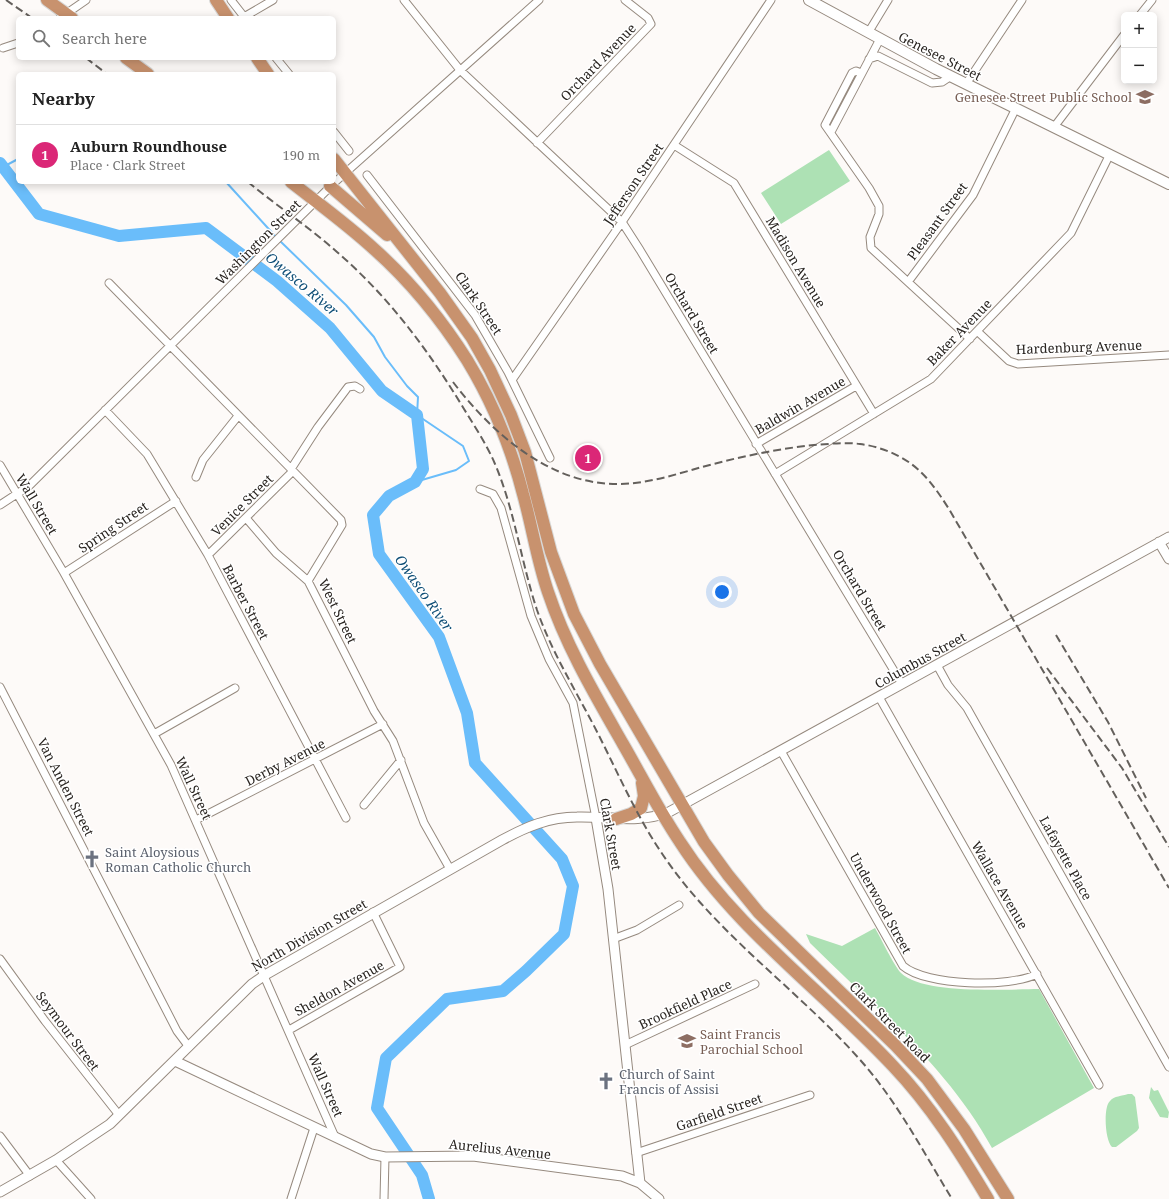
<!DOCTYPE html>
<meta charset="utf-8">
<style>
:root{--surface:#fff;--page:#f2f2f2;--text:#222;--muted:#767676;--line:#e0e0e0;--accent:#db2777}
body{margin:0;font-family:"Noto Serif",serif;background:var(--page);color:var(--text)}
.controls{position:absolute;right:12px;top:12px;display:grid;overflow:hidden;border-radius:6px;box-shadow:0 2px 10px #0003}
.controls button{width:36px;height:36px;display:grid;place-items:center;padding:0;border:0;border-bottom:1px solid var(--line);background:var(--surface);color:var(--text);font:20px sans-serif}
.you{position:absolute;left:722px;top:592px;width:14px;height:14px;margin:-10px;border:3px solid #fff;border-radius:50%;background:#1a73e8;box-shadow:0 0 0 6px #1a73e833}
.badge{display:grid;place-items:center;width:26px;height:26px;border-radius:50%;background:var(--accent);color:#fff;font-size:13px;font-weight:700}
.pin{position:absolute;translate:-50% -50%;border:2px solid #fff;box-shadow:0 1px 4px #0006}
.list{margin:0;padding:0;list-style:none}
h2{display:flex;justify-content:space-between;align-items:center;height:52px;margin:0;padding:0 16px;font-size:17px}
h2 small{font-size:13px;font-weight:400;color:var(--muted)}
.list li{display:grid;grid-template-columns:26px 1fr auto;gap:12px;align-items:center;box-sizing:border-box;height:60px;padding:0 16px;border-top:1px solid var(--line)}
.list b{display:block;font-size:15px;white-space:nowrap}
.list p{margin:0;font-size:13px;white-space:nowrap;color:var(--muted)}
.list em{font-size:13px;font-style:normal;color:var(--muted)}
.icon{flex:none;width:22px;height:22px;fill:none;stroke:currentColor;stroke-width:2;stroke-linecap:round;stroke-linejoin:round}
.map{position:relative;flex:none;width:1169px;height:1199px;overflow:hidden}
.search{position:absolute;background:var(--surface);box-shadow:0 2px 10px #0003;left:16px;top:16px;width:320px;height:44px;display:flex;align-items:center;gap:10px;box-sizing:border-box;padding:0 14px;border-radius:6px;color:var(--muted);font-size:15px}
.panel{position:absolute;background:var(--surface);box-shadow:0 2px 10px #0003;left:16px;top:72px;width:320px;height:112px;border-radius:6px}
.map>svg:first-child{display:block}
.green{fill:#ade1b4}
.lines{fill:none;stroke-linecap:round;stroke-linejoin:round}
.stream{stroke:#6abdfa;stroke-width:2}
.river{stroke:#6abdfa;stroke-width:12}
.minor-casing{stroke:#968a7f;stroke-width:9}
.tertiary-casing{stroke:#968a7f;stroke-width:11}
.secondary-casing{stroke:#968a7f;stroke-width:12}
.trunk-casing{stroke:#d8d8d7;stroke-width:14}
.minor{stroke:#fff;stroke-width:7}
.tertiary{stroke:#fff;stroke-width:9}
.secondary{stroke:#fff;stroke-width:10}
.trunk{stroke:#c8926e;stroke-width:12}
.rail{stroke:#64605c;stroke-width:2;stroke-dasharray:8 4;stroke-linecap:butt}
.labels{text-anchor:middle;stroke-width:3;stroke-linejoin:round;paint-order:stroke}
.street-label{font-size:13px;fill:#292420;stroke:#fff}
.education-label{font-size:13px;fill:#785e54;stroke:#fff;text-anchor:end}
.worship-label{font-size:13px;fill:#5b616d;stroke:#fff;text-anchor:start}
.water-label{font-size:14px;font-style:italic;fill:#104f77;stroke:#fff}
</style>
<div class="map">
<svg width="1169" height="1199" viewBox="0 0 1169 1199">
<rect width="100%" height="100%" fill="#fdfaf8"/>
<path class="green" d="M829 150 850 181 781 224 761 193Z
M875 928C882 940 893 964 901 973 923 995 1008 989 1039 989L1094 1088 992 1148C948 1067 875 1008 810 943L806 934 842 946Z
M1151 1087 1154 1091 1158 1090 1169 1112 1168 1118 1160 1117 1149 1098Z
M1128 1094H1132L1135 1097 1139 1128 1137 1131 1116 1147H1112C1105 1141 1103 1107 1110 1101 1114 1096 1122 1096 1128 1094Z"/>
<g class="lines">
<path class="stream" d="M3 167 18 159
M226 182 276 237
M279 240 346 305 374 337 385 357 407 386 418 397 417 415 463 446 469 461 456 470 415 482"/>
<path class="river" d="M0 163 39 214 119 236 206 228 277 281 330 328 382 391 417 415 423 469 415 482 389 496 373 515 379 554 439 637 467 713 475 763 562 859 573 886 564 934 526 971 503 991 447 999 386 1058 377 1108 422 1175 429 1199"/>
<g class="minor-casing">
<path id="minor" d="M231 0 245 18
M404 0 460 70 622 222 640 250 902 684
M1140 15 1152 0
M244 17 273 0
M60 18 86 0
M868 33 888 0
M3 48 18 43
M276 58 289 74
M869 59 878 56 932 83 942 82 951 76
M861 73 856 71 852 73 825 125 869 188 879 206V214L870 237 871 248 970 339
M966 84 1022 0
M1054 127 1124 35
M334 132 349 151
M831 132 880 39
M537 143 651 24 648 18 625 0
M674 145 734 183 874 414
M367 175 475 315 508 372 550 458
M908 282 973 195 1016 108
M109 283 341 520 342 525 308 581 374 711 393 741 424 823 450 869
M977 331 1009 361 1018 364 1169 355
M512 380 622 222 771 0
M105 410 147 454 208 555 346 818
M756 444 856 386
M0 465 64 573 171 765 335 1137
M291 469 318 427 348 387 355 386 360 389
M775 474 931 379 1071 233 1110 154
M196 477 203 460 238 416
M480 489 493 494 501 508 531 616 549 659 573 703 596 818
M0 505 29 486 334 183 539 0
M246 518 276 553 308 581
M208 555 293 471
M64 573 176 501
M937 665 948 685 967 708 1169 1067
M0 687 177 1031 189 1047
M879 697 1099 1085
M154 734 235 688
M781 751 903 966C926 986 1010 988 1037 974
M364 805 401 760
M196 820 383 724
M613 939 637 930 679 905
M0 959 45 1021 119 1115
M289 1030 400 967 373 912
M625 1045 755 984
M0 1136 30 1176
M636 1153 810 1095
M56 1160 91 1199
M291 1199 314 1128
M384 1199 385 1157"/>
</g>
<g class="tertiary-casing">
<path id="tertiary" d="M1159 542 1169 559
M596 818 608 889 640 1183
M175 1061 371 1154 385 1157 473 1156 622 1176 640 1183 659 1199
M0 1192 56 1160 110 1124 252 984 265 975 502 840C526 827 549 817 577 817 608 816 639 824 669 812L1169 537"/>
</g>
<g class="secondary-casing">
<path id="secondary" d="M809 0 936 69 1169 184"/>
</g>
<g class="trunk-casing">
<path id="trunk" d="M47 0 72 18
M216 0 228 18
M126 58 148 74
M257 58 268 74
M334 159 440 293 472 338 490 370 511 415 525 452 551 552 574 614 600 664 704 842 728 875 759 913 895 1045 927 1079 964 1129 1008 1199
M291 182C319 204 348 225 374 249 410 281 441 319 467 360 492 401 511 447 523 494 532 526 537 560 548 592 566 646 595 695 623 744 642 777 659 811 680 842 736 929 823 991 893 1066 931 1106 960 1152 988 1199
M330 186 387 235
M616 819 631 814 641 808 644 796 642 783"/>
</g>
<use href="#minor" class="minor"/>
<use href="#tertiary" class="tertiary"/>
<use href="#secondary" class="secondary"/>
<use href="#trunk" class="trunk"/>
<path class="rail" d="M6 0 32 18
M86 58 107 74
M248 182C277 206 309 227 337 252 389 297 429 351 464 409 475 427 487 445 495 464 515 511 521 562 537 610 551 650 573 686 593 724 615 766 634 812 661 852 715 934 798 989 862 1062 898 1103 924 1153 952 1199
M453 382C491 432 547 482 613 484 643 485 674 475 702 467 739 457 776 449 814 445 829 444 845 442 860 444 877 446 896 453 910 463 927 475 938 492 949 509L1169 888
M1056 635 1108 722 1146 798
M1047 668 1122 768 1169 847"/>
</g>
<defs>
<g id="school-bare" transform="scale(1.38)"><path d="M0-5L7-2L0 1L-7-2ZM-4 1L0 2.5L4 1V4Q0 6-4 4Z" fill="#8d6e63" stroke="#fff" stroke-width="2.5" paint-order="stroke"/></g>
<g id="church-bare" transform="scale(1.38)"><path d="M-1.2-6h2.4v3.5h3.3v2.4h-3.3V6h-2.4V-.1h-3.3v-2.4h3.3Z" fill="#6b7280" stroke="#fff" stroke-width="2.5" paint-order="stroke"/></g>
</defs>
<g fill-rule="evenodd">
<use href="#school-bare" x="1145" y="97"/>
<use href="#church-bare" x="92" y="859"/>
<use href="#school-bare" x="687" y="1041"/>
<use href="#church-bare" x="606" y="1081"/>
</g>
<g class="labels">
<g class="street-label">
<text transform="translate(940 56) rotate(27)" y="5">Genesee Street</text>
<text transform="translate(598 62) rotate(-46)" y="5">Orchard Avenue</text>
<text transform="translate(633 184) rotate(-56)" y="5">Jefferson Street</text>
<text transform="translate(937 221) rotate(-54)" y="5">Pleasant Street</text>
<text transform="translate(258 242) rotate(-45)" y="5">Washington Street</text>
<text transform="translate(796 262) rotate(59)" y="5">Madison Avenue</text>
<text transform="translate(479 303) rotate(56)" y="5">Clark Street</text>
<text transform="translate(692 313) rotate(59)" y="5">Orchard Street</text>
<text transform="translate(959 332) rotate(-46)" y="5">Baker Avenue</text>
<text transform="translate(1079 347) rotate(-2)" y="5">Hardenburg Avenue</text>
<text transform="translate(800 405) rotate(-30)" y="5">Baldwin Avenue</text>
<text transform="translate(37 504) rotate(59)" y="5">Wall Street</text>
<text transform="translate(242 505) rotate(-45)" y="5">Venice Street</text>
<text transform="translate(113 527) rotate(-34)" y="5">Spring Street</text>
<text transform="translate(860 590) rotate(59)" y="5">Orchard Street</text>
<text transform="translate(246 602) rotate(62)" y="5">Barber Street</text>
<text transform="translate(338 611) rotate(64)" y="5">West Street</text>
<text transform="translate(920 660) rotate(-29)" y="5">Columbus Street</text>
<text transform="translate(285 762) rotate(-27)" y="5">Derby Avenue</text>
<text transform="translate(66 787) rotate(63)" y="5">Van Anden Street</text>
<text transform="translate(194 788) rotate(65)" y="5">Wall Street</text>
<text transform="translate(611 834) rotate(80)" y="5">Clark Street</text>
<text transform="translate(1066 858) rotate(61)" y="5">Lafayette Place</text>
<text transform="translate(1000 885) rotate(60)" y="5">Wallace Avenue</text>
<text transform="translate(881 903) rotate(61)" y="5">Underwood Street</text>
<text transform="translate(309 935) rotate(-30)" y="5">North Division Street</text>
<text transform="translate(339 988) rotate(-29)" y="5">Sheldon Avenue</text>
<text transform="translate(685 1004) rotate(-25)" y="5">Brookfield Place</text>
<text transform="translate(890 1022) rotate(45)" y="5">Clark Street Road</text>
<text transform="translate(68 1031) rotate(53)" y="5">Seymour Street</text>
<text transform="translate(326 1085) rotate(66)" y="5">Wall Street</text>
<text transform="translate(719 1112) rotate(-19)" y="5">Garfield Street</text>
<text transform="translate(500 1149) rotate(6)" y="5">Aurelius Avenue</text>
</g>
<g class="education-label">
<text x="1132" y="102">Genesee Street Public School</text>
<text x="700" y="1039" text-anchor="start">Saint Francis<tspan x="700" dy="15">Parochial School</tspan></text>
</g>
<g class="worship-label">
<text x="105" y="857">Saint Aloysious<tspan x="105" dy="15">Roman Catholic Church</tspan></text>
<text x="619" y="1079">Church of Saint<tspan x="619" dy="15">Francis of Assisi</tspan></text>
</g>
<g class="water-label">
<text transform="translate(302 284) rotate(40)" y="5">Owasco River</text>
<text transform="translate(424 593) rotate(55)" y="5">Owasco River</text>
</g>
</g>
</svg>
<div class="controls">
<button>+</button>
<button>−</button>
</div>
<div class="you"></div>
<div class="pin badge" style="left:588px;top:458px">1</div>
<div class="search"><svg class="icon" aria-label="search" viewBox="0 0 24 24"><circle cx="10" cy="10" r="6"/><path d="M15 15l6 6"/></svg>Search here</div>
<section class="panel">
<h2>Nearby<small></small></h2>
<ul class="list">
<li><span class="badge">1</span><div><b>Auburn Roundhouse</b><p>Place · Clark Street</p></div><em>190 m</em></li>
</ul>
</section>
</div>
